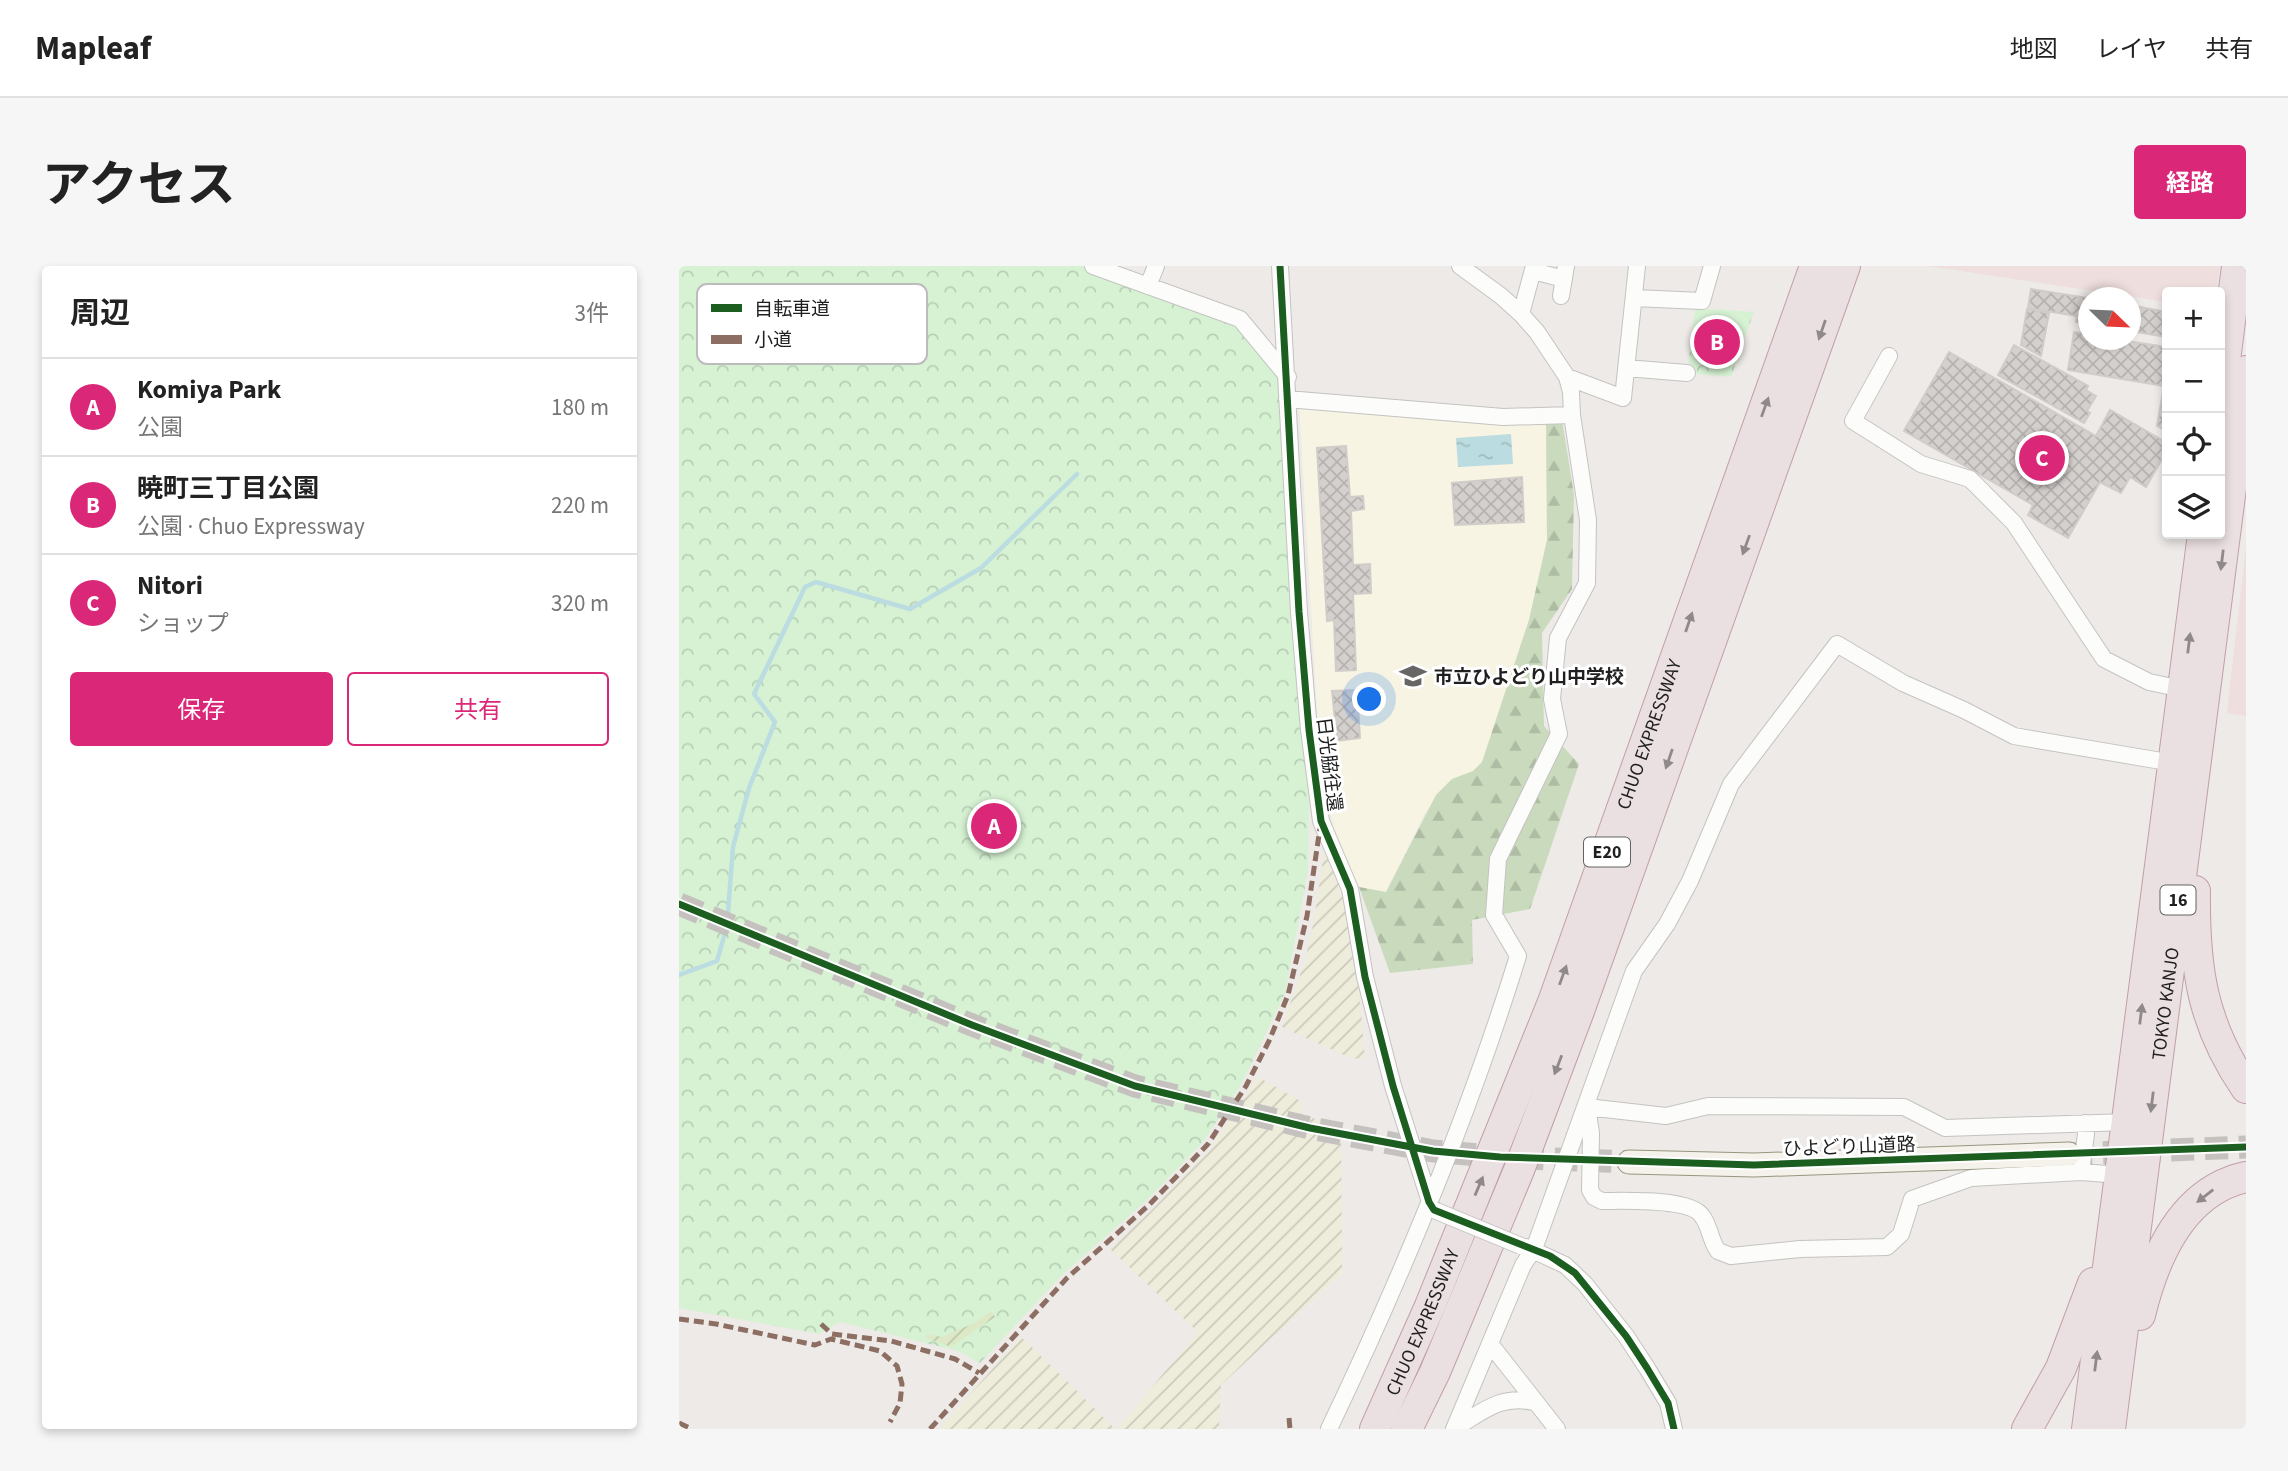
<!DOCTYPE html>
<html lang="ja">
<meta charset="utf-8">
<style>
:root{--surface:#fff;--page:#f6f6f6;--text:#222;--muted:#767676;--line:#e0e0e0;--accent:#db2777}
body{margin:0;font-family:"Source Sans 3","Noto Sans JP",sans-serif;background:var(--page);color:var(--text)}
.controls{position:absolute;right:21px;top:21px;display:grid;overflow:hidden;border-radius:7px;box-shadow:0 4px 10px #0003}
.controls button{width:63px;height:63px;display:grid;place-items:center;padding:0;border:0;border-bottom:2px solid var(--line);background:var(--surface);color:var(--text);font:35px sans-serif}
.compass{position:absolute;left:1399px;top:21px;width:63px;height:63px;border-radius:50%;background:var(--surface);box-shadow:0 4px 10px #0003;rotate:113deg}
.you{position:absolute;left:691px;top:434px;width:24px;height:24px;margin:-18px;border:5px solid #fff;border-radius:50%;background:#1a73e8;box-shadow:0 0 0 10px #1a73e833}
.badge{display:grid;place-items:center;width:46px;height:46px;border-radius:50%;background:var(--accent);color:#fff;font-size:23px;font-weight:700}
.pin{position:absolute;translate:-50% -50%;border:4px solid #fff;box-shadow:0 2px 7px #0006}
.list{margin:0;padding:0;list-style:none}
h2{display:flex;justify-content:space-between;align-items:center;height:91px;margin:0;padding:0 28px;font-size:30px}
h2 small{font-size:23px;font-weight:400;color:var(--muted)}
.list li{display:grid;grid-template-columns:46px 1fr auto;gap:21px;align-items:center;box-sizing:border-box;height:98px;padding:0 28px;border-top:2px solid var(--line)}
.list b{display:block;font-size:26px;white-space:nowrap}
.list p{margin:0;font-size:23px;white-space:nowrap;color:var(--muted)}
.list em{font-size:23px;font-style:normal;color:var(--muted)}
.actions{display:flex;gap:14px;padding:21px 28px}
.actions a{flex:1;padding:16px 0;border:2px solid var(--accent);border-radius:7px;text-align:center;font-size:24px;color:var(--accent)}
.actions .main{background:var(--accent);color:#fff}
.icon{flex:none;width:38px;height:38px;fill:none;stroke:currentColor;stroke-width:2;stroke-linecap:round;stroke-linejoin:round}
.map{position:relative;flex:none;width:1567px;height:1163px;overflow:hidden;border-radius:7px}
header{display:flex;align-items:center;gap:42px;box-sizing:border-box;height:98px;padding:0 35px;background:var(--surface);border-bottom:2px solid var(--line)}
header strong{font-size:33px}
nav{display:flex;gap:38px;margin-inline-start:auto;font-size:24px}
.intro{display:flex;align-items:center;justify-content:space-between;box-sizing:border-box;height:168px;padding:0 42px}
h1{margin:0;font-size:49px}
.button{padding:18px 32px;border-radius:7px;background:var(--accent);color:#fff;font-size:24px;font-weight:700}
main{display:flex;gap:42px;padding:0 42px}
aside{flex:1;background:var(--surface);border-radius:7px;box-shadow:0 4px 10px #0003}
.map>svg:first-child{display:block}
.commercial{fill:#efdede}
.education{fill:#f7f4e3}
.farmland{fill:url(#farmland-furrows)}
.forest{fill:url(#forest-firs)}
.park{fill:url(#park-crowns)}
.garden{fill:url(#garden-furrows)}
.water{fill:url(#water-ripples)}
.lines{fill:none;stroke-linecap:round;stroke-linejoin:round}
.stream{stroke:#bbdce0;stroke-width:4.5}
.building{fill:url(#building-cross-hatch);stroke:#d0ccc8;stroke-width:2}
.secondary-tunnel{stroke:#c4c1bf;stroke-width:23;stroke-dasharray:23 11;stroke-linecap:butt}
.street-casing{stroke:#c4c3c2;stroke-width:18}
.secondary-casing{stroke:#97967f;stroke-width:25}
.highway-casing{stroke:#c29eac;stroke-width:32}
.street{stroke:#fcfcfb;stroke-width:16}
.secondary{stroke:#f4f2ea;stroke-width:23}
.highway{stroke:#eadfe1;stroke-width:30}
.street-bridge-casing{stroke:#c4c3c2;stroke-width:18;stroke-linecap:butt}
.street-bridge{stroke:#fcfcfb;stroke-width:16}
.quiet{stroke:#8d6e63;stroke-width:5;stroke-dasharray:10 5;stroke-linecap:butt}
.cycleway-casing{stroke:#fff;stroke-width:11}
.cycleway{stroke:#1b5e20;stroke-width:7}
.oneway{fill:#8f898a}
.labels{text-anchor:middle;stroke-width:6;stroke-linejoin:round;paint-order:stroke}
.shield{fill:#fff;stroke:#626262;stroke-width:2}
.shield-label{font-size:18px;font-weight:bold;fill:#1f1f1f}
.poi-label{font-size:19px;font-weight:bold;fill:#1f1f1f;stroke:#fff;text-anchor:start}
.street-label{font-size:19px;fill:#1f1f1f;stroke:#fff}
.key{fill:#fff;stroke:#bcbcbc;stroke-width:2}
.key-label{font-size:19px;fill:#1f1f1f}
</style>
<header>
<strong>Mapleaf</strong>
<nav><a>地図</a><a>レイヤ</a><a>共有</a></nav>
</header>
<div class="intro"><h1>アクセス</h1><a class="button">経路</a></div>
<main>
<aside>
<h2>周辺<small>3件</small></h2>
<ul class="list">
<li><span class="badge">A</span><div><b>Komiya Park</b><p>公園</p></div><em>180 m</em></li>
<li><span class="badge">B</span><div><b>暁町三丁目公園</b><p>公園 · Chuo Expressway</p></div><em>220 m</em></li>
<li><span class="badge">C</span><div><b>Nitori</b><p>ショップ</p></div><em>320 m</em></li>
</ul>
<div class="actions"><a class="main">保存</a><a>共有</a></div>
</aside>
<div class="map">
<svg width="1567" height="1163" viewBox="0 0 1567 1163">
<defs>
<pattern id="farmland-furrows" width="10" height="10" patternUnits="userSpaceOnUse" patternTransform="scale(1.75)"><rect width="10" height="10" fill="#eeecda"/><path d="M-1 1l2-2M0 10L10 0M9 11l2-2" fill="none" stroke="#cccabb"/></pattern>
<pattern id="forest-firs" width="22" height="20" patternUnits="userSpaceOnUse" patternTransform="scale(1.75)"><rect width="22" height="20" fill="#cadbbd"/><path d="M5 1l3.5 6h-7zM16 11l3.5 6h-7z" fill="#adbca2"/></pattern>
<pattern id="park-crowns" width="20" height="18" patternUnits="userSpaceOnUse" patternTransform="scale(1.75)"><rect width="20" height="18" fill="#d6f2d3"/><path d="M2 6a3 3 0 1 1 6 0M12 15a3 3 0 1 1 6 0" fill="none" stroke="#b7cfb5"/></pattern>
<pattern id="garden-furrows" width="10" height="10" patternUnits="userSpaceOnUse" patternTransform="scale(1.75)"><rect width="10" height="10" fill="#dde9c6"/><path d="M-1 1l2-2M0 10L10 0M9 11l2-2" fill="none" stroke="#bdc7aa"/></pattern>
<pattern id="water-ripples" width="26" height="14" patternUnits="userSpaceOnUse" patternTransform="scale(1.75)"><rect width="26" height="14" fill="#bbdce0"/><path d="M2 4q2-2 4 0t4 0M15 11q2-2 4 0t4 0" fill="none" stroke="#a0bcc0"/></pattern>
<pattern id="building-cross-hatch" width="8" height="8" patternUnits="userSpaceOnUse" patternTransform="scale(1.75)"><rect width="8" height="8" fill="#d4d0ce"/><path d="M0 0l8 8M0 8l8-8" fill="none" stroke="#b6b2b0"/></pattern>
</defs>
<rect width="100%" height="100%" fill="#edeae7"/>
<path class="commercial" d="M1249 0H1541L1537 26H1488V36Z
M1567 281V450L1548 447Z"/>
<path class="education" d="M620 137 867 157 868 273 850 354 803 496 794 505 773 513 746 547 707 626 680 621 659 575 650 544 639 465Z"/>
<path class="farmland" d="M646 580 666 633 678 703 686 791 674 793 603 761 626 695 635 654Z
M579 811 625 837 621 848 662 861 663 1007 542 1119 540 1160 536 1163H438L519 1066 431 983 472 945 532 882Z
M342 1071 391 1118 436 1163H260Z"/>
<path class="forest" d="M883 154 895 229 893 323 863 367 865 460 900 498 851 643 793 654 794 698 711 707 680 621 707 626 757 529 773 513 794 505 803 496 850 354 868 274 867 157Z"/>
<path class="park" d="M0 0H416L561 53 602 107 617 369 630 534 629 605 606 727 563 817 524 876 467 935 384 1008 301 1097 279 1085 161 1056 140 1068 0 1042Z
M1016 42 1075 46 1052 111 1008 107Z"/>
<path class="garden" d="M312 1045 316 1051 272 1081 247 1072 248 1068 263 1071 295 1057Z"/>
<path class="water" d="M832 168 834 198 779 201 777 172Z"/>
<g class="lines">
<path class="stream" d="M0 709 38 695 48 660 54 581 70 522 96 456 75 428 126 321 137 316 231 343 302 302 398 208"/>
</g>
<path class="building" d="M1352 23 1409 32V58L1397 56 1398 50 1349 42Z
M1451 39 1488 46V71L1451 65Z
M1348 43 1370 47 1362 90 1342 79Z
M1395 66 1409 68V74H1442L1488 81V165L1478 160 1485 120 1389 104Z
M1335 79 1409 120 1407 124 1417 130 1408 145 1411 147 1405 157 1319 109Z
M1270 86 1417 170 1431 144 1488 177V184L1467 221 1451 211 1442 227 1421 216 1389 272 1349 249 1354 239 1225 165Z
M667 180 671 231 684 230 685 243 672 245 674 299 691 298 692 327 674 328 677 404 657 405 655 354 648 355 638 182Z
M843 211 845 256 776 259 773 217Z
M678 424 681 472 658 475 653 425Z"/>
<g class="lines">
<path class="secondary-tunnel" d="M0 638 293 759 456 820 631 862 754 885 821 891 950 896
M1390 888 1567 881"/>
<g class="street-casing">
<path id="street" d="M414 0 561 53 609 111
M601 0 620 346 630 464 642 555 671 623 686 711 714 820 752 939
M854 5 885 13
M469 20 477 0
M882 30 887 0
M955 32 1023 35 1033 0
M842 48 855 0
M1210 90 1174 155 1242 198 1291 213 1335 257 1425 393 1470 416 1503 423
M947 102 1008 107
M888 111 944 132 958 0
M608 133 824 151 893 149 892 126 888 111 858 66 842 48 822 30 781 0
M1402 906 1407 868 1406 857
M1441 909 1402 906 1292 912 1233 933 1222 968 1208 981 1121 983 1052 990 1039 985C1031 974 1031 960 1023 950 1011 932 944 935 923 935L915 931 911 924 912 867 908 841 987 850 1029 840 1225 841 1266 862 1448 856
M847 981 886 999 906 1018 947 1070 968 1102 989 1137 995 1163
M812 1079 878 1163
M776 1162C805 1145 820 1129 855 1136
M650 1163C723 1010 789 852 839 690L815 649 819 593 880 468 873 433 879 372 908 317 909 254 893 149
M775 1163 844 999 855 983 955 705 988 658 1011 615 1052 518 1158 378 1224 417 1285 444 1335 470 1494 497"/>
</g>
<g class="secondary-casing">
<path id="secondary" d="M950 896 1075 899 1390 888"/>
</g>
<g class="highway-casing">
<g id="highway">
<path d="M1541 134 1558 0"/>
<path d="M1516 625C1515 702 1523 758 1567 822"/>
<path d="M1461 1049C1475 991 1503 925 1567 911"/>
<path id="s1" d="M696 1163 751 1040 874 736 1136 0"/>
<path d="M728 1163 756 1106 840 904 900 745 1166 0"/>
<path d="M1348 1163 1382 1102 1414 1017"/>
<path d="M1408 1163 1524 268"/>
<path id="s2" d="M1431 1163 1567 105"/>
</g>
</g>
<use href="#street" class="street"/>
<use href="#secondary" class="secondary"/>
<use href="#highway" class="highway"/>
<g class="street-bridge-casing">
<path id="street-bridge" d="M755 944 842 980"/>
</g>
<use href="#street-bridge" class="street-bridge"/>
<path class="quiet" d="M0 1053 37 1058 136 1079 152 1073 201 1085 218 1100 223 1118 221 1137 211 1156
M142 1058 153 1068 212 1075 276 1093 300 1107
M610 1152 611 1163
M0 1157 13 1163
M251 1163 388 1012 470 939 529 878 567 820 590 775 609 729 628 650 641 562"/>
<g class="cycleway-casing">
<path id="cycleway" d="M601 0 620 346 630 464 642 555 671 623 686 711 714 820 750 936 755 944 871 990 896 1007 947 1070 968 1102 989 1137 995 1163
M0 638 293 759 456 820 631 862 754 885 821 891 1075 899 1567 881"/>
</g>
<use href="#cycleway" class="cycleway"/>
</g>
<defs><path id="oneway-solid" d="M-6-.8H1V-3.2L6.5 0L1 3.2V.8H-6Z" transform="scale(1.75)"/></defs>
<g class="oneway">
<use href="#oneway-solid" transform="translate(1143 64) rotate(109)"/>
<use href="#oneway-solid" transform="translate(1086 141) rotate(-70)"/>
<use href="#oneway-solid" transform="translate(1067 279) rotate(110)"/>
<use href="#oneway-solid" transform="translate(1543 294) rotate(97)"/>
<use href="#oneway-solid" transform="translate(1010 356) rotate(-71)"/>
<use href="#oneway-solid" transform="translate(1510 377) rotate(-83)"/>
<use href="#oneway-solid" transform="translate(990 493) rotate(109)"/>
<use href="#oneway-solid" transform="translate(884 709) rotate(-70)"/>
<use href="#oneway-solid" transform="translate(1462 748) rotate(-83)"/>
<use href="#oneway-solid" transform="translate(879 799) rotate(111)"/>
<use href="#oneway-solid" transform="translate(1473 836) rotate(97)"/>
<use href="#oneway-solid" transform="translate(800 920) rotate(-67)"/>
<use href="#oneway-solid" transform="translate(1526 930) rotate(142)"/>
<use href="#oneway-solid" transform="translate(1417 1095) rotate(-83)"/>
</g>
<defs>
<g id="school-bare" transform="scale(2.1)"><path d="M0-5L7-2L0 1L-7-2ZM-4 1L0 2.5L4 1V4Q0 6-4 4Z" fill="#676665" stroke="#fff" stroke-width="2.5" paint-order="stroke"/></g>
</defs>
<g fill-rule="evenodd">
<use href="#school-bare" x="734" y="410"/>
</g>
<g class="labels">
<g class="shield">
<rect x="905" y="571.5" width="46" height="29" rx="5"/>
<rect x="1481.5" y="619.5" width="35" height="29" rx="5"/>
</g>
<g class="shield-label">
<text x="928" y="592">E20</text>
<text x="1499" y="640">16</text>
</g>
<g class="poi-label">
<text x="755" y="417">市立ひよどり山中学校</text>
</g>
<g class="street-label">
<text dy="7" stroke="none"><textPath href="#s1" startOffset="747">CHUO EXPRESSWAY</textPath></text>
<text transform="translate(651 498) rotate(83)" y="7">日光脇往還</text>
<text dy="7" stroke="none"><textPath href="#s2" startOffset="429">TOKYO KANJO</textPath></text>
<text transform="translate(1170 880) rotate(-2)" y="7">ひよどり山道路</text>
<text dy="7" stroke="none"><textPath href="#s1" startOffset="117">CHUO EXPRESSWAY</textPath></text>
</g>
</g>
<rect x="18" y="18" width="230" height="80" rx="10" class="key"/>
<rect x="32" y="38" width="31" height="8" fill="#1b5e20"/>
<rect x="32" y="69" width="31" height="9" fill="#8d6e63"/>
<g class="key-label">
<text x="75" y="49">自転車道</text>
<text x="75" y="80">小道</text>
</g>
</svg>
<div class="controls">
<button>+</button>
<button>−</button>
<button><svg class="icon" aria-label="locate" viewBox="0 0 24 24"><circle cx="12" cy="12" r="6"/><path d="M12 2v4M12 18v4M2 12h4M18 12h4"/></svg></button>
<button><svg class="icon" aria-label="layers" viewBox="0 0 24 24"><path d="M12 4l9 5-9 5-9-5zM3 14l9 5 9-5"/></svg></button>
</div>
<svg class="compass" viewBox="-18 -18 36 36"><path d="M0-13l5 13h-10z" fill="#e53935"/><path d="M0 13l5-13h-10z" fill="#767676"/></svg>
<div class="you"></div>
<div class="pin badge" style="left:315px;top:560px">A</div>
<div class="pin badge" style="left:1038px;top:76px">B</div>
<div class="pin badge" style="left:1363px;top:192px">C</div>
</div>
</main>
